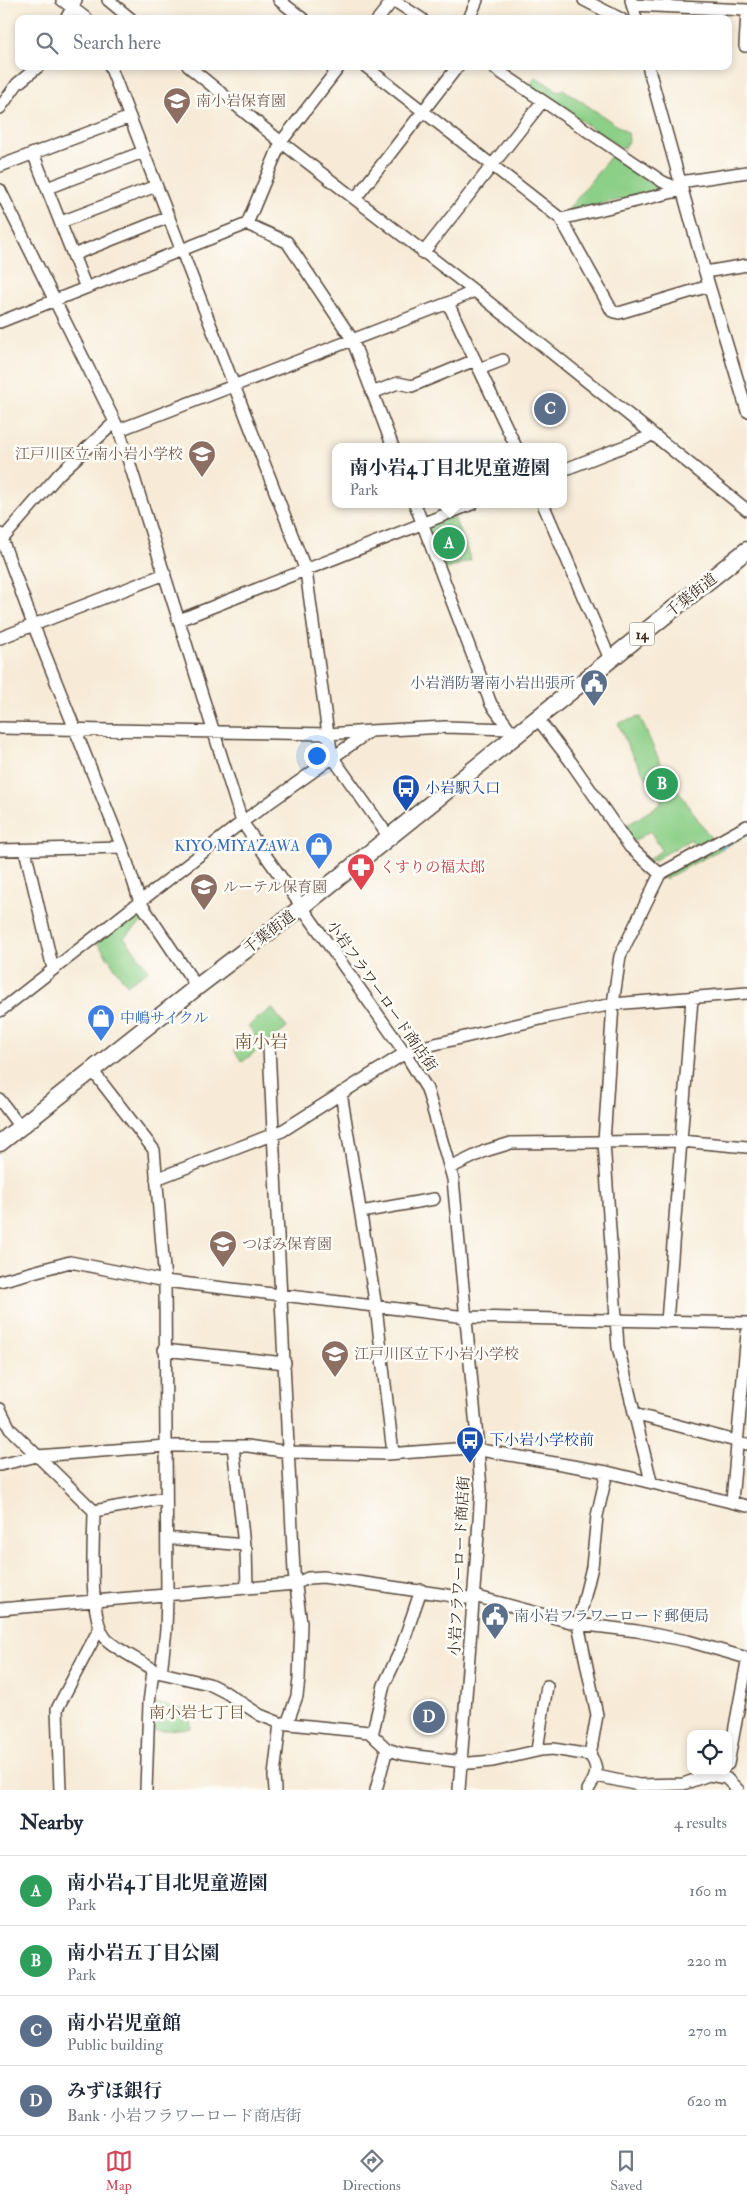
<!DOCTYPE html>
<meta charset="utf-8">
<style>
:root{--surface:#fff;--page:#f2f2f3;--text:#1f2937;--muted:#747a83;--line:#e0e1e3;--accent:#d1495b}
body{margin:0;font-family:"IM FELL Double Pica","Noto Serif JP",serif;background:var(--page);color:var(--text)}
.controls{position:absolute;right:15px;bottom:15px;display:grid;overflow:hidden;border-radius:10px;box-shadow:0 2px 8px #0003}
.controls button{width:45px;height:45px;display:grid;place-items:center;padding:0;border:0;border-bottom:1px solid var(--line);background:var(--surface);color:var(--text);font:25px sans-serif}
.you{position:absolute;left:316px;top:755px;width:18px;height:18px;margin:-12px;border:4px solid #fff;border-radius:50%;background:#1a73e8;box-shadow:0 0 0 8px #1a73e833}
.badge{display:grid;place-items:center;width:32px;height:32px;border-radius:50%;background:var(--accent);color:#fff;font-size:16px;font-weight:700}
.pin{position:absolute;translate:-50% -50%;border:2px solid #fff;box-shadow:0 1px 5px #0006}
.popup{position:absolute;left:332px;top:443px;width:235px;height:65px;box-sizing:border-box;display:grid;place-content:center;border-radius:10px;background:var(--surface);filter:drop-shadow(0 1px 4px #0005);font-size:16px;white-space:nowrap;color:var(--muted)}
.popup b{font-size:19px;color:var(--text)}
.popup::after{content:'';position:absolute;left:50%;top:100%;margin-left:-10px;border:10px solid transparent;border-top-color:var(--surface)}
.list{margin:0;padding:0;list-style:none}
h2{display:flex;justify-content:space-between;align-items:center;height:65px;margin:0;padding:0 20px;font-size:21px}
h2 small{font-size:16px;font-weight:400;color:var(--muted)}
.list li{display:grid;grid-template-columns:32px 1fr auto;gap:15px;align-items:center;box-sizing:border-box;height:70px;padding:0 20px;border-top:1px solid var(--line)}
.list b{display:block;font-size:19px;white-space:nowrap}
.list p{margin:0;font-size:16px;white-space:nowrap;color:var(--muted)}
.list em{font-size:16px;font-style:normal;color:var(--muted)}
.icon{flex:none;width:28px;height:28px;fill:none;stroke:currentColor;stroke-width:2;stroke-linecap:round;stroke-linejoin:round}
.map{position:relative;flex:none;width:747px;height:1790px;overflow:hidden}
.search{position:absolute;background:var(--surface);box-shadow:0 2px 8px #0003;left:15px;right:15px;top:15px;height:55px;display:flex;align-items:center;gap:12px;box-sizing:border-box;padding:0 18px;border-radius:10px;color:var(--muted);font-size:19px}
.sheet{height:345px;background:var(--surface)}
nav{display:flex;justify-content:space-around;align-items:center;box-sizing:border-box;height:70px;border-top:1px solid var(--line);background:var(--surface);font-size:14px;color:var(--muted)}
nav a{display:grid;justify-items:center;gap:2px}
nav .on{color:var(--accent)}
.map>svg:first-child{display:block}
.green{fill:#8ccf87;stroke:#647c52}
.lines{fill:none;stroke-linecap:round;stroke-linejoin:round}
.stream{stroke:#5bc0d9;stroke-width:3}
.minor-casing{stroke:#57473a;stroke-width:14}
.highway-casing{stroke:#57473a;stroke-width:19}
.minor{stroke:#fff;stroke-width:11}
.highway{stroke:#fff;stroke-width:16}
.labels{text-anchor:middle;stroke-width:5;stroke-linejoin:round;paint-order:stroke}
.shield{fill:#fdfcf7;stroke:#75695f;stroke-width:1}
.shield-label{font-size:14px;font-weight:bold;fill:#3b2a1e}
.education-label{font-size:15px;fill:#785e54;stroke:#fdfcf7;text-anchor:start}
.street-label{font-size:15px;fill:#3b2a1e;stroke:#fdfcf7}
.service-label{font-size:15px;fill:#4e5e75;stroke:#fdfcf7;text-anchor:end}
.transit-label{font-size:15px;fill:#164399;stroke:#fdfcf7;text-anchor:start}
.shop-label{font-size:15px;fill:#366cbe;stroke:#fdfcf7;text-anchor:end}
.health-label{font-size:15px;fill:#be3a42;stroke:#fdfcf7;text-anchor:start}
.neighbourhood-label{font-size:16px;fill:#78583a;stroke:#fdfcf7}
.quarter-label{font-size:18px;fill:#78583a;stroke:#fdfcf7}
</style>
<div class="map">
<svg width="747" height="1790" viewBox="0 0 747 1790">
<rect width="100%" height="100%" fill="#fdfcf7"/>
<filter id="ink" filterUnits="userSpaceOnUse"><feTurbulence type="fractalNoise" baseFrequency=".02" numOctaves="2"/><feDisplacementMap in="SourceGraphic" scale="10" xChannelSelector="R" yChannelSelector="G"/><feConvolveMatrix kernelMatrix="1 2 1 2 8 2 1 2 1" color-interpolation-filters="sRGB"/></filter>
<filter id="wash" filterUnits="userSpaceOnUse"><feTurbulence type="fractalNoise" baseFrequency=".0096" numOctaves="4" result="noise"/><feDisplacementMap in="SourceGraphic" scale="20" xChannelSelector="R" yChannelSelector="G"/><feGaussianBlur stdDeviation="1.12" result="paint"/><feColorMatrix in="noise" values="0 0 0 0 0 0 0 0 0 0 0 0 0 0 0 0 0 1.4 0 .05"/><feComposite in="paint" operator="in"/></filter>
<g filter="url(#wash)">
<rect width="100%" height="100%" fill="#f7ebd7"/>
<path class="green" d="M536 77 559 92 563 89 628 133 629 141 623 149 529 86Z
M611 156 661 190 566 212Z
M453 515 471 560 444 570 427 526Z
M640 717 661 765 714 843 698 852 691 839 653 861 649 859 662 850 650 831 633 842 623 828 662 803 629 749 618 723Z
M747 830V835L665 879 663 875Z
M140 907 147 918 124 937 149 970 127 985 96 941Z
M272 1008 287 1028 242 1062 234 1050 255 1034 248 1026Z
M155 1703 190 1711 191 1728 154 1731Z"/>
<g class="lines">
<path class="stream" d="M721 847 747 833"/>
</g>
</g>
<g filter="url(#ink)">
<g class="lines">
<g class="minor-casing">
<path id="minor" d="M62 0 87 19
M108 0 131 19
M279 0 303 19
M393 0 422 19
M584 0 621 19
M631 0 636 19
M632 5 747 10
M747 12 745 46H747
M66 19 76 0
M378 19 393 0
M469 19 477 0
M110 66 306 571 328 734 333 758 389 837
M188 66 281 142 481 296 747 510
M365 66 561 219 612 311 619 313 709 286
M491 66 663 182 682 190
M648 66 705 272 747 411
M0 108 17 84 39 66
M33 153 86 288
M0 166 130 117
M680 182 747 172
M47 188 143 152
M0 190 119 430 242 822 405 1053 427 1089 453 1179 478 1449 481 1490 478 1535 459 1790
M355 199 458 66
M561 219 682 190
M61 222 156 186
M247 224 287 242 352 339 393 447
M423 253 542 102
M73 255 169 217
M705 272 747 265
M448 303 516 447
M0 322 247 224 281 142 340 66
M479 369 503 360
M372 393 398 383 412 386 475 360
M119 430 448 303 474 291
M563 470 646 438 652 434
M415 504 491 704 513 734
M543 504 610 659
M0 534 33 624 122 847 140 902 197 987
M0 542 59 474 115 422
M179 620 472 504
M0 638 165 574
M537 718 571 762 630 847 660 874
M0 728 328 734 370 731
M0 850 122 847
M25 850 53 969
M0 1011 242 822 370 731 445 727 510 729
M269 1047 294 1572 301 1623 299 1679 297 1696 287 1724
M92 1070 154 1150 165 1281 167 1596 166 1630 161 1673
M341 1093 376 1307 393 1453
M0 1100 20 1127
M450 1168 485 1151 511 1143 681 1141 747 1147
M156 1179 282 1131 405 1053 414 1049 549 1017 613 1004 747 993
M361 1212 434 1199
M0 1281 70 1262 165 1281 466 1317 747 1323
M667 1322 692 998
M164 1350 285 1363
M0 1409 10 1429 94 1511C94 1540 87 1621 108 1641 120 1651 137 1659 151 1668L153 1671 209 1684 225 1692 260 1715 280 1723 369 1732 387 1749 402 1754 470 1763 493 1761 541 1750 553 1749 590 1755
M634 1414 747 1444
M233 1446 244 1545
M0 1465 37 1456 166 1446H248L289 1452 387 1454 469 1448 607 1472 747 1506
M651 1481 618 1347 604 1142 613 1004 620 956 660 874 747 826
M732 1501 747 1333
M94 1511 166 1498
M167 1538 244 1545 246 1549 247 1588
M474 1596 578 1624 637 1631 688 1641 747 1658
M0 1609 295 1584 308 1578 323 1577 474 1599
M372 1735 384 1685 401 1649 421 1590
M537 1750 547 1686
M728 1764 747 1662
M597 1776 639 1785 683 1784 709 1775 726 1778 738 1790
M60 1790 57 1709 99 1629
M146 1790 149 1703 153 1671
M275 1790 274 1776 280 1723
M376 1790 387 1749
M588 1790C596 1777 600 1769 590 1755L597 1715 578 1624 592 1567 597 1516 607 1472"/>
</g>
<g class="highway-casing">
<path id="highway" d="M0 1143 197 987 302 907 747 550"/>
</g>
<use href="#minor" class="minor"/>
<use href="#highway" class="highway"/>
</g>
</g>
<defs>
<g id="school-pin" transform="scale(1.4375)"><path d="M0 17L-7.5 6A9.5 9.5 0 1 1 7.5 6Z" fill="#8d6e63" stroke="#fdfcf7"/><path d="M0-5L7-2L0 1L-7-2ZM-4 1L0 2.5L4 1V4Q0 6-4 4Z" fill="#fff"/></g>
<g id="civic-pin" transform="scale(1.4375)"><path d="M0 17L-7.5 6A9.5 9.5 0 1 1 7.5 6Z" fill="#5c6f8a" stroke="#fdfcf7"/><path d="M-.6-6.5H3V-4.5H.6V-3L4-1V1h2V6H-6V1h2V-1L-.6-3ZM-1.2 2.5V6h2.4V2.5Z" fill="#fff"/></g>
<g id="bus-pin" transform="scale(1.4375)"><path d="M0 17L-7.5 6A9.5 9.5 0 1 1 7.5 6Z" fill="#1a4fb4" stroke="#fdfcf7"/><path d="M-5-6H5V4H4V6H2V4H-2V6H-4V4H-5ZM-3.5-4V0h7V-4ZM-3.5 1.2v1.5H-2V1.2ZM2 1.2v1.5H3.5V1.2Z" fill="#fff"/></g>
<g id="shop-pin" transform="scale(1.4375)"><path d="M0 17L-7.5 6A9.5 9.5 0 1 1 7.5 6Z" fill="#3f7fe0" stroke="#fdfcf7"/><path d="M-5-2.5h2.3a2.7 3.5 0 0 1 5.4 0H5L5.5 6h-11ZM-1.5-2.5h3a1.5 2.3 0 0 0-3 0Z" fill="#fff"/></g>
<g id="pharmacy-pin" transform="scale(1.4375)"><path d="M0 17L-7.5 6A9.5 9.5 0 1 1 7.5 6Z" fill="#e0444e" stroke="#fdfcf7"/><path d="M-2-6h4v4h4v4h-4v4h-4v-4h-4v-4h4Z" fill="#fff"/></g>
</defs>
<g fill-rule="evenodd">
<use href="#school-pin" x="177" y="101"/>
<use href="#school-pin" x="202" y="454"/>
<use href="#civic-pin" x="594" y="683"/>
<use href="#bus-pin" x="406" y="788"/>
<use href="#shop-pin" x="319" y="846"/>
<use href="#pharmacy-pin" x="361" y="867"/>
<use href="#school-pin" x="204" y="887"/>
<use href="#shop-pin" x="101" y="1018"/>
<use href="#school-pin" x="223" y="1244"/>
<use href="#school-pin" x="335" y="1354"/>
<use href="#bus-pin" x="470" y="1440"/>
<use href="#civic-pin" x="495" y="1616"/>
</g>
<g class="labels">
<rect class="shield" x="629.5" y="622.5" width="25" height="23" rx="4"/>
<g class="shield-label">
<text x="642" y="639">14</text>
</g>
<g class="education-label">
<text x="196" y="106">南小岩保育園</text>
<text x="183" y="459" text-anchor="end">江戸川区立 南小岩小学校</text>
<text x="223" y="892">ルーテル保育園</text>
<text x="242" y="1249">つぼみ保育園</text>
<text x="354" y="1359">江戸川区立下小岩小学校</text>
</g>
<g class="street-label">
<text transform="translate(691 595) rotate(-38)" y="5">千葉街道</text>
<text transform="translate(269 932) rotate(-37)" y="5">千葉街道</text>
<text transform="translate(382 996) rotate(55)" y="5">小岩フラワーロード商店街</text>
<text transform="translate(459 1566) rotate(-87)" y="5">小岩フラワーロード商店街</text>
</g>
<g class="service-label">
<text x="575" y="688">小岩消防署南小岩出張所</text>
<text x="514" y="1621" text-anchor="start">南小岩フラワーロード郵便局</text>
</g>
<g class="transit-label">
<text x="425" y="793">小岩駅入口</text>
<text x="489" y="1445">下小岩小学校前</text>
</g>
<g class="shop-label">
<text x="300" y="851">KIYO MIYAZAWA</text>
<text x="120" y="1023" text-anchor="start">中嶋サイクル</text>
</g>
<g class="health-label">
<text x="380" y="872">くすりの福太郎</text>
</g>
<g class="neighbourhood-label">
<text x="197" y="1718">南小岩七丁目</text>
</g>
<g class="quarter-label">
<text x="261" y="1048">南小岩</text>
</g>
</g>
</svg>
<div class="controls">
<button><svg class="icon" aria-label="locate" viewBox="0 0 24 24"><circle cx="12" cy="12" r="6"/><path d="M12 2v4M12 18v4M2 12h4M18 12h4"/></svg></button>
</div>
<div class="you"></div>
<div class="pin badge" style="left:449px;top:543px;background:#2e9e5b">A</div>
<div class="popup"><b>南小岩4丁目北児童遊園</b>Park</div>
<div class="pin badge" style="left:662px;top:784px;background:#2e9e5b">B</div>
<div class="pin badge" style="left:550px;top:409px;background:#5c6f8a">C</div>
<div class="pin badge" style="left:429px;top:1717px;background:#5c6f8a">D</div>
<div class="search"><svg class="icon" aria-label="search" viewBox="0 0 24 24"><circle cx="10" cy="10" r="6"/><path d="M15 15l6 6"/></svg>Search here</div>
</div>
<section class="sheet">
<h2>Nearby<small>4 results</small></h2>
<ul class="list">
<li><span class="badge" style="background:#2e9e5b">A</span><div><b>南小岩4丁目北児童遊園</b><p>Park</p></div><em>160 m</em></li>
<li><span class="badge" style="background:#2e9e5b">B</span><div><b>南小岩五丁目公園</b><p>Park</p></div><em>220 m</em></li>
<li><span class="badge" style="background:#5c6f8a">C</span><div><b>南小岩児童館</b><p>Public building</p></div><em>270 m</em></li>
<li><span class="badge" style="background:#5c6f8a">D</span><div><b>みずほ銀行</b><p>Bank · 小岩フラワーロード商店街</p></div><em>620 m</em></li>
</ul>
</section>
<nav>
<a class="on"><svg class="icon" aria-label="map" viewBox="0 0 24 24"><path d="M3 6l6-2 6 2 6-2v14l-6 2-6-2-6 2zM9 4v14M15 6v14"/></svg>Map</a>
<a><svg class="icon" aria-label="directions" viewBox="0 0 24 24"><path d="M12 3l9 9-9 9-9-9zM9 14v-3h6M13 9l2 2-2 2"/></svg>Directions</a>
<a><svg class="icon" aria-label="saved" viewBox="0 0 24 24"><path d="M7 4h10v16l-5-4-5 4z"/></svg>Saved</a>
</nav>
